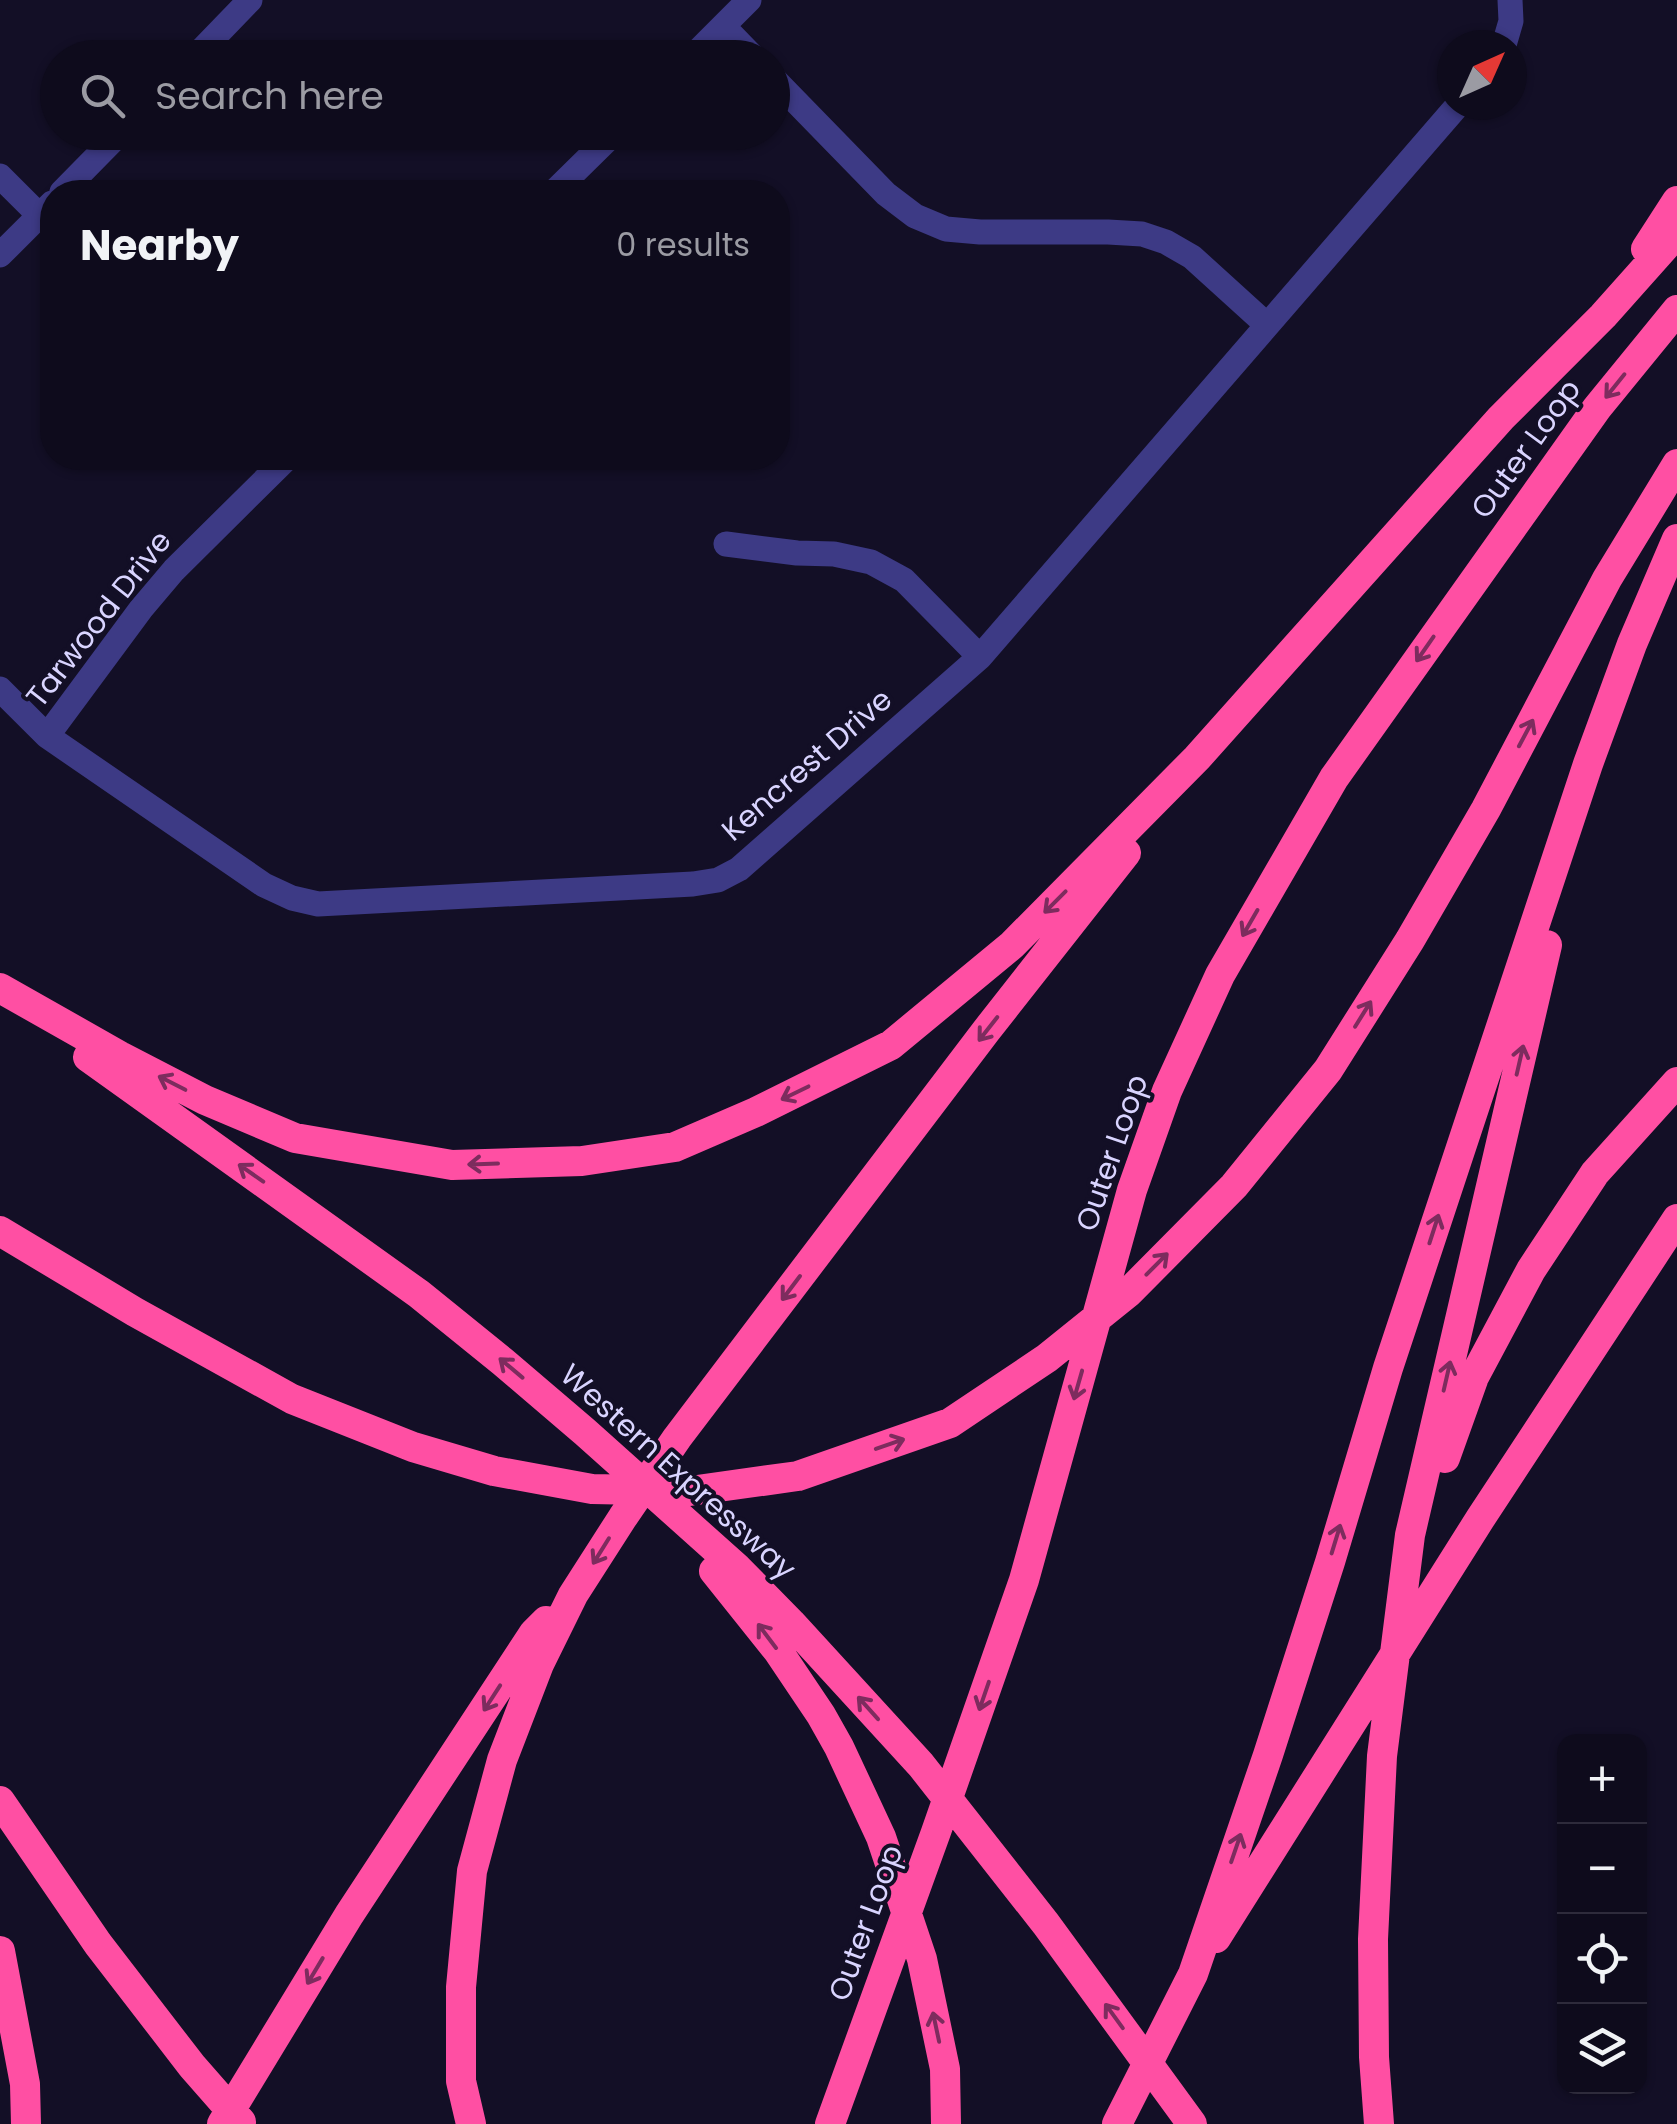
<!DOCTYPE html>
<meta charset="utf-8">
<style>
:root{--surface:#0e0b1c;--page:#171425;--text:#f1f3f6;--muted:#9b9ba3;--line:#2e2b3b}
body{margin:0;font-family:Poppins,sans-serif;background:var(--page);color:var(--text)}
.controls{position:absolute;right:30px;bottom:30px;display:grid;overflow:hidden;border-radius:20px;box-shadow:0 2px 8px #0004}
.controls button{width:90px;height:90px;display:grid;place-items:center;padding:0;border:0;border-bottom:2px solid var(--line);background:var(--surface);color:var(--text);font:50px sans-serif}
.compass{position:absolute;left:1437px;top:30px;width:90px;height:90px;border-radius:50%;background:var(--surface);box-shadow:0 2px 8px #0004;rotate:45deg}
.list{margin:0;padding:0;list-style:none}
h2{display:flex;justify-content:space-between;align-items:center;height:130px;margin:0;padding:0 40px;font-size:42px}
h2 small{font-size:32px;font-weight:400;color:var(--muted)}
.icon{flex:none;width:55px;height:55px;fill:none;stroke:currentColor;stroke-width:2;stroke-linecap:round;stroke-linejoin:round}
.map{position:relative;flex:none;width:1677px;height:2124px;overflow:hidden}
.search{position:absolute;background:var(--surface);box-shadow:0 2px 8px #0004;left:40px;top:40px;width:750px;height:110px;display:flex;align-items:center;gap:25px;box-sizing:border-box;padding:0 35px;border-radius:55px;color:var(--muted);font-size:38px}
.panel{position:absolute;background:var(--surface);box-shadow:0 2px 8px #0004;left:40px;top:180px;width:750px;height:290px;border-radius:40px}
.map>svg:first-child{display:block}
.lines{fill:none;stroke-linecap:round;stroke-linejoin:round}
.minor{stroke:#3d3a85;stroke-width:25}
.highway{stroke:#ff4fa3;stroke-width:30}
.oneway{stroke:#7d2c5e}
.labels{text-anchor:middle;stroke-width:8;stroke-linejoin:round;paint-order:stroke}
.street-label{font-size:30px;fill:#d9d4ff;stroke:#130f26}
</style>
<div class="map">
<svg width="1677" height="2124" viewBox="0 0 1677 2124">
<rect width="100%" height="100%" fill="#130f26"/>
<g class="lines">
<path class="minor" d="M723 26 754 58
M1504 45 1511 21 1510 0
M194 58 250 0
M691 58 749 0
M772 77 886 194 915 216 946 229 980 232H1108L1142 234 1166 242 1192 257 1267 325
M0 176 40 216
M62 192 121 132
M554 192 615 132
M0 255 52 203
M726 544 797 553 834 554 871 562 904 580 980 657
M0 689 47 736 264 885 292 898 318 904 693 884 718 880 739 869 980 657 1458 105
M47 736 141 609 174 570 287 458"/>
<path class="highway" d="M1646 249 1677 201
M0 988 120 1056 205 1100 295 1138 452 1165 582 1161 675 1147 756 1112 891 1045 1012 945 1197 758 1501 418 1603 316 1677 233
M88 1057 419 1294 503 1362 585 1432 737 1568 791 1623 921 1765 1046 1924 1192 2124
M0 1231 135 1312 292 1399 413 1447 494 1471 592 1489 690 1491 798 1476 950 1423 1047 1358 1129 1292 1234 1186 1328 1070 1410 940 1486 809 1607 579 1677 464
M1445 1458 1474 1377 1531 1270 1595 1173 1677 1082
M714 1571 778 1651 821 1715 839 1747 881 1837 922 1959 945 2069 946 2124
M0 1801 98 1944 192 2066 241 2122
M1216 1938 1480 1519 1677 1219
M0 1951 25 2084 26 2124
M222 2124 349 1915 534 1633 546 1621
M471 2124 461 2081V1987L472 1871 502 1760 539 1664 573 1595 623 1517 677 1438 986 1031 1126 853
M830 2124 936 1832 1024 1580 1132 1190 1167 1091 1220 975 1334 778 1597 408 1677 310
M1117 2124 1193 1974 1268 1755 1330 1562 1388 1368 1588 764 1632 644 1677 539
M1379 2124 1374 2057 1373 1939 1382 1756 1410 1535 1547 945"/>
</g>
<defs><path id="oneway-shaft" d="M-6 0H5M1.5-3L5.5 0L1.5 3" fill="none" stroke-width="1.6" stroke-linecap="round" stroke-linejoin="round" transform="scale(2.5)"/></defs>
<g class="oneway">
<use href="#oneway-shaft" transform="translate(1615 386) rotate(129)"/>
<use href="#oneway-shaft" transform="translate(1425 649) rotate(125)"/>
<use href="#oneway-shaft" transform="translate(1526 733) rotate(-62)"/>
<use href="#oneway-shaft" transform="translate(1055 902) rotate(135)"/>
<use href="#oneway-shaft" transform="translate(1250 923) rotate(120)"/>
<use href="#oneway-shaft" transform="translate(1363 1014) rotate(-58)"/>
<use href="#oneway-shaft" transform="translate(988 1029) rotate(128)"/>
<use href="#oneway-shaft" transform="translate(1520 1060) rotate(-77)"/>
<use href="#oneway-shaft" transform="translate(172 1083) rotate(-153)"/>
<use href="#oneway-shaft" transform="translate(795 1093) rotate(154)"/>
<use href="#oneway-shaft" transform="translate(483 1164) rotate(178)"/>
<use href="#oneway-shaft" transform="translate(251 1173) rotate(-145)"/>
<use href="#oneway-shaft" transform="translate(1434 1229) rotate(-72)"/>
<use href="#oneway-shaft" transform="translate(1157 1264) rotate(-45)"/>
<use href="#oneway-shaft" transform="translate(791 1288) rotate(127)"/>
<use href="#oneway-shaft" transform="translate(511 1368) rotate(-140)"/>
<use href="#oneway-shaft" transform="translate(1447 1376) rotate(-77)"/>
<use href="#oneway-shaft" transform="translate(1078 1385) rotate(106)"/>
<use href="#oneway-shaft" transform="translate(890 1444) rotate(-19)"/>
<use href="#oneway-shaft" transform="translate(1336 1539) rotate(-73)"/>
<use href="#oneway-shaft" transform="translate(601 1551) rotate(122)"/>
<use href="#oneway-shaft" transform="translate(767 1636) rotate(-127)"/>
<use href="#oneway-shaft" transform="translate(984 1696) rotate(109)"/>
<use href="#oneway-shaft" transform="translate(492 1698) rotate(123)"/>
<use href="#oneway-shaft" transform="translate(868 1708) rotate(-132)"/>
<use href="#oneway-shaft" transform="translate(1236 1848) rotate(-71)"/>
<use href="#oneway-shaft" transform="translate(315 1971) rotate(121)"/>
<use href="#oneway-shaft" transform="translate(1114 2016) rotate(-126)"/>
<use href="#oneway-shaft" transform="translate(936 2027) rotate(-102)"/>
</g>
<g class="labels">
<g class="street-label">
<text transform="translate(1526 449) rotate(-54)" y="10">Outer Loop</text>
<text transform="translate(99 619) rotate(-52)" y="10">Tarwood Drive</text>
<text transform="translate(807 765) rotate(-41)" y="10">Kencrest Drive</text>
<text transform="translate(1112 1153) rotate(-71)" y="10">Outer Loop</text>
<text transform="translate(678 1472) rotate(42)" y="10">Western Expressway</text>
<text transform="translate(866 1923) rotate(-70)" y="10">Outer Loop</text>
</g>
</g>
</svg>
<div class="controls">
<button>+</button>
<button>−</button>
<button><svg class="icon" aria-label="locate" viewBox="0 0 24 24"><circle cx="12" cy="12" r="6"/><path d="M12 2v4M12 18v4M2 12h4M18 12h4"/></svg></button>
<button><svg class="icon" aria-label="layers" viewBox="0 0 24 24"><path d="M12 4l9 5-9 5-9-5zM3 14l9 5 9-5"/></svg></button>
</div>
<svg class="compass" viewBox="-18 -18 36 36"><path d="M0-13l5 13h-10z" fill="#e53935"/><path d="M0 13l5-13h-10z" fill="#9b9ba3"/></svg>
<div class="search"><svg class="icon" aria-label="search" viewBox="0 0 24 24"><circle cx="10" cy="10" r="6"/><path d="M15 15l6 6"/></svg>Search here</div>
<section class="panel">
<h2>Nearby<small>0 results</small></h2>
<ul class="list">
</ul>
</section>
</div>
